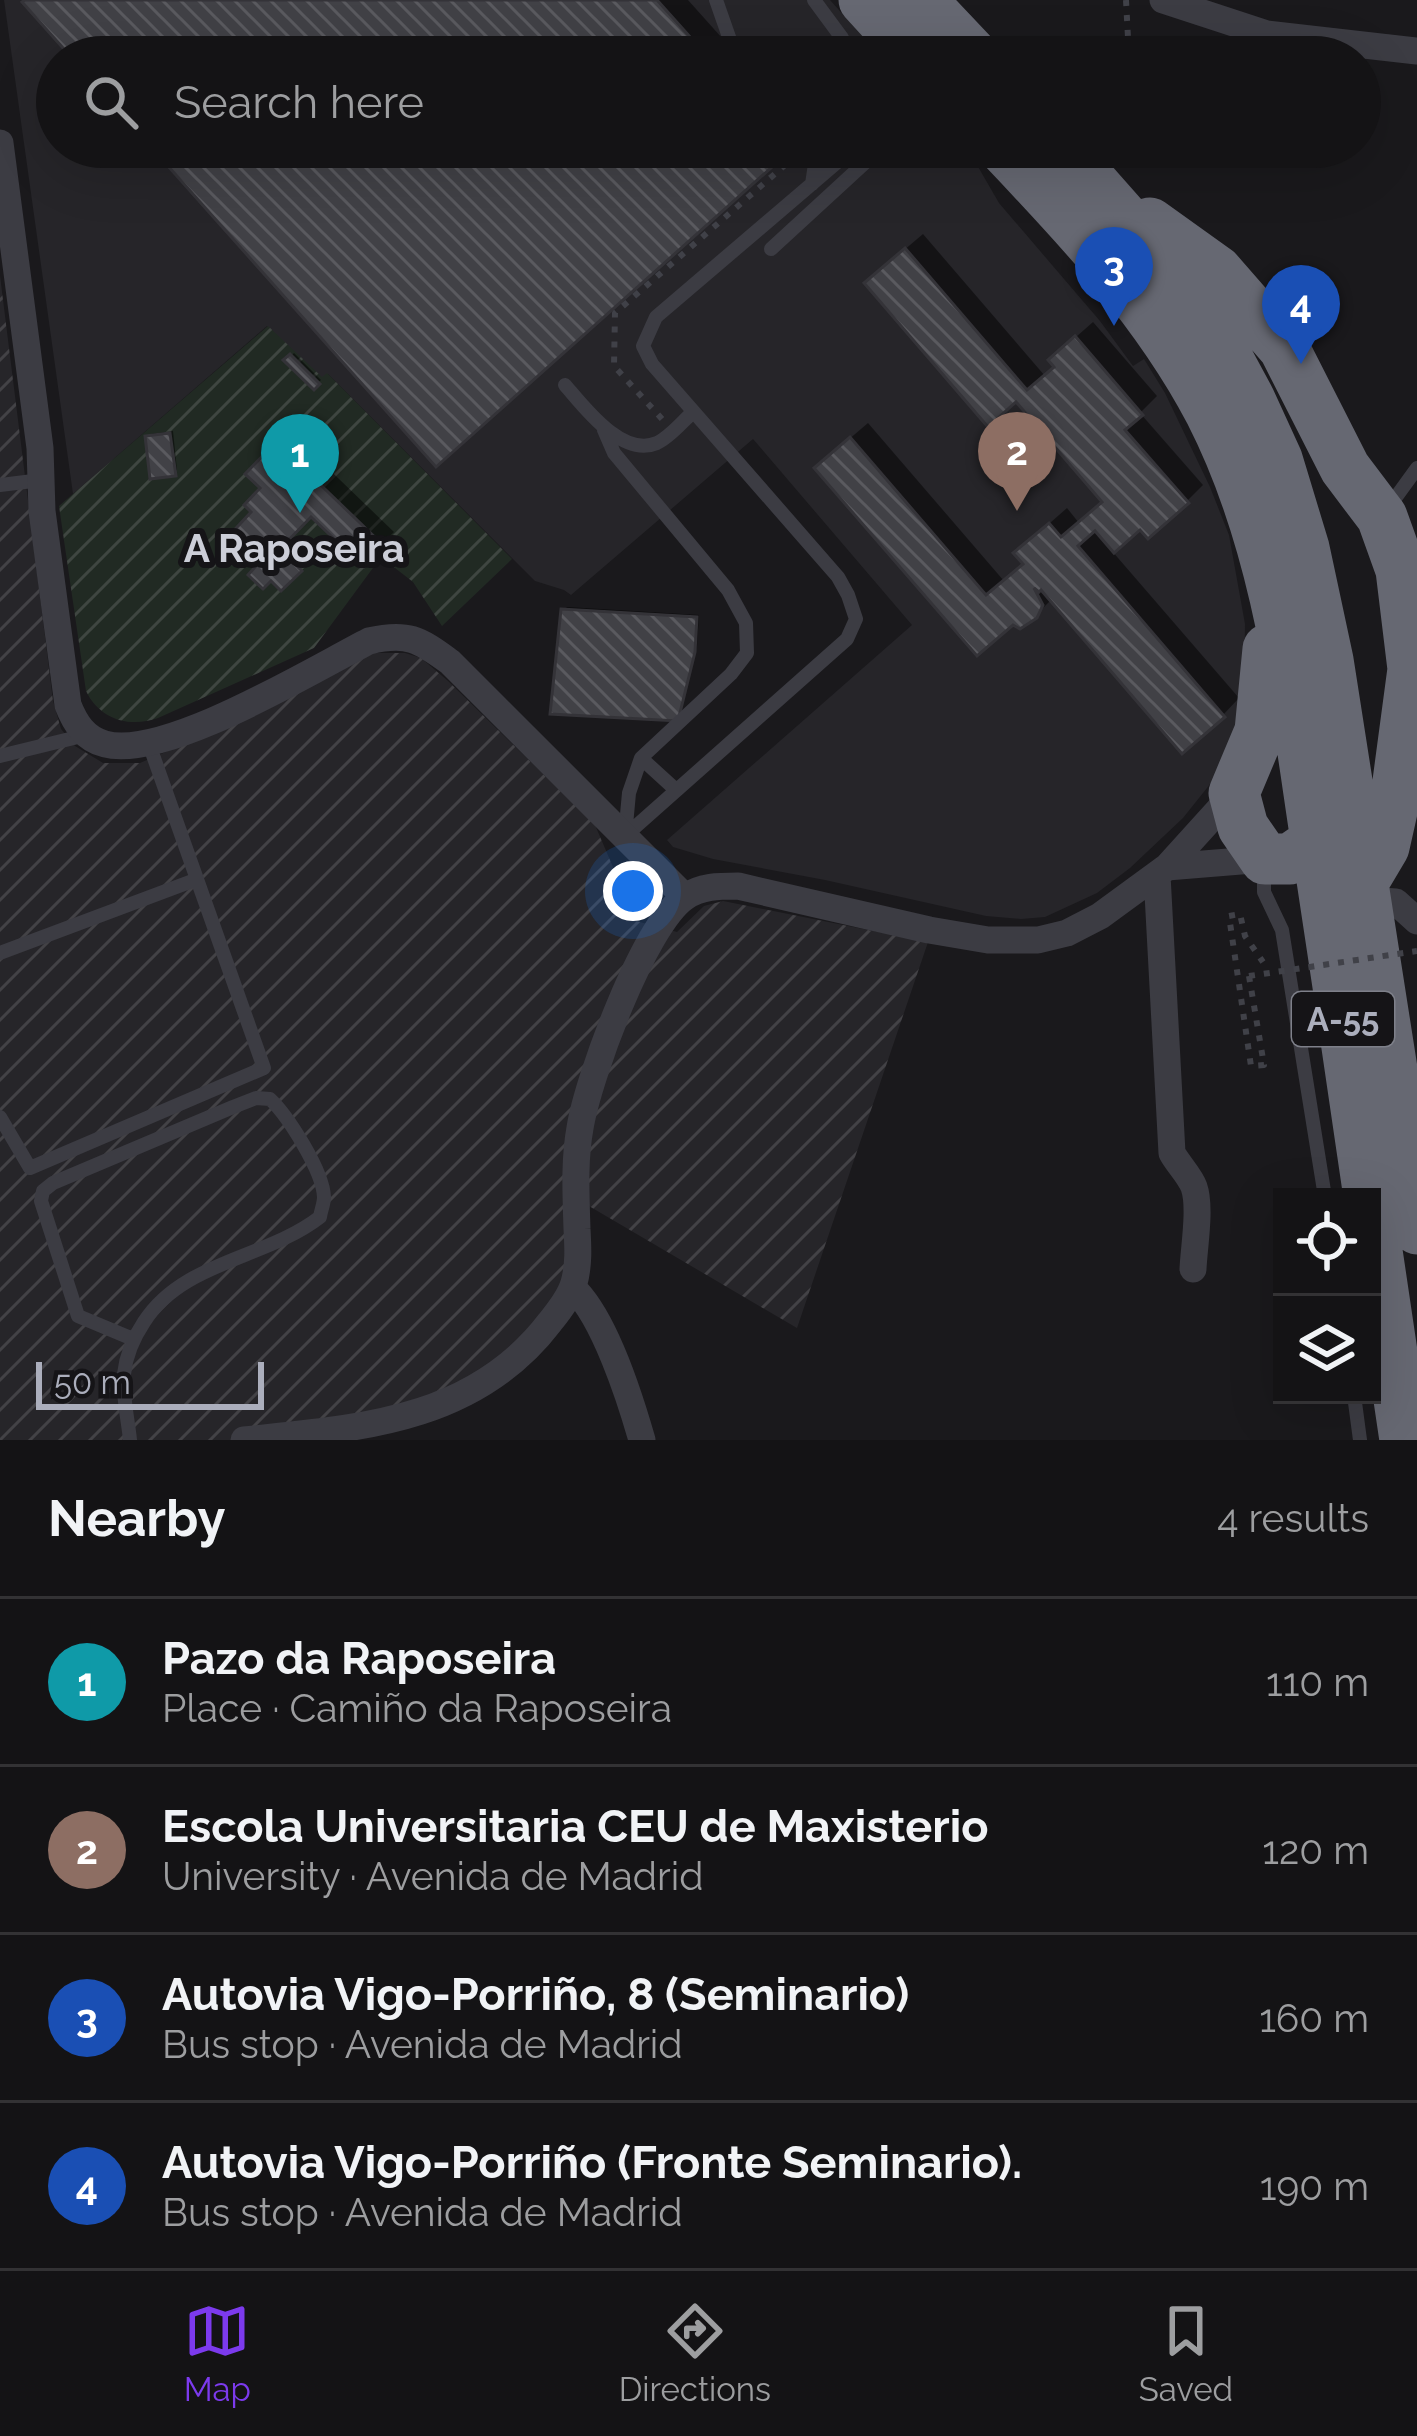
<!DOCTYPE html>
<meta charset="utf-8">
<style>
:root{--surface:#141315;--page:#212022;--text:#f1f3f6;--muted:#9d9ea0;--line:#333234;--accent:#7c3aed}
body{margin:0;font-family:Raleway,sans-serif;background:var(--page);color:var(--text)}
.controls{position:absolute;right:36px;bottom:36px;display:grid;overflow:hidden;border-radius:0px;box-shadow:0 12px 48px #0002}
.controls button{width:108px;height:108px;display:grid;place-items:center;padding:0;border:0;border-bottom:3px solid var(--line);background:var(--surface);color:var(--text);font:60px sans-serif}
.scale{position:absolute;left:36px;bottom:30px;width:228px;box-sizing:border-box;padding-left:12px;border:6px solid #abaebc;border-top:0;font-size:33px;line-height:42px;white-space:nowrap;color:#abaebc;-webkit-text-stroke:9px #151417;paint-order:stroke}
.you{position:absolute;left:633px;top:891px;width:42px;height:42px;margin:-30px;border:9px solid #fff;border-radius:50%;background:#1a73e8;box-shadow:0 0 0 18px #1a73e833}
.badge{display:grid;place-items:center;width:78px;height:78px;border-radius:50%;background:var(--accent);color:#fff;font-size:39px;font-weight:700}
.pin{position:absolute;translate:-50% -99px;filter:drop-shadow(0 3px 6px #0008)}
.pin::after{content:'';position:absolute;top:63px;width:42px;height:36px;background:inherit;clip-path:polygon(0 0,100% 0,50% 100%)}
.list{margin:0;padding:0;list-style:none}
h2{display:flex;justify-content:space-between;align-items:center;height:156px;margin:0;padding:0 48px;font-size:51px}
h2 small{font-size:39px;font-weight:400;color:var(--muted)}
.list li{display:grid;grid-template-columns:78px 1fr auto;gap:36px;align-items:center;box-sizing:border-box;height:168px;padding:0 48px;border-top:3px solid var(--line)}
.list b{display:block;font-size:45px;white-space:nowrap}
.list p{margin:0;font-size:39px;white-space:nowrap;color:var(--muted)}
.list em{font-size:39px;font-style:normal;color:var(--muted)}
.icon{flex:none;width:66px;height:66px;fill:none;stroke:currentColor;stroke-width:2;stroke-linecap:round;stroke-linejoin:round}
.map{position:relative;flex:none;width:1417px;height:1440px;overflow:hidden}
.search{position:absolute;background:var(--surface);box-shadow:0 12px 48px #0002;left:36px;right:36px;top:36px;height:132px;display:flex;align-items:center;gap:30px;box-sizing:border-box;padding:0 42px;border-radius:66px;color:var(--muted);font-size:45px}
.sheet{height:828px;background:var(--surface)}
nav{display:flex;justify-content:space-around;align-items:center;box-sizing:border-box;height:168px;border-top:3px solid var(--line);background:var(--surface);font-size:33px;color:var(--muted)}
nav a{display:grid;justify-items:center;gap:6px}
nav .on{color:var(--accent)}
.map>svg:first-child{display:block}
.built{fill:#262529}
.industrial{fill:url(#industrial-furrows)}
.garden{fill:url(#garden-furrows)}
.shadow{fill:#0007}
.building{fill:url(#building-back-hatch);stroke:#343338;stroke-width:3}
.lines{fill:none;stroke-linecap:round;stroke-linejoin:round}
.path{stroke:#404148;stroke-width:6;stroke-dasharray:6 9;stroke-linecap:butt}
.lane{stroke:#3c3c43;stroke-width:14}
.street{stroke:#3c3c43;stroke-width:27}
.highway{stroke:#666872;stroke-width:51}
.path-bridge{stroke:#404148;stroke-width:6;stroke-dasharray:6 9;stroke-linecap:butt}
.labels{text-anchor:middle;stroke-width:12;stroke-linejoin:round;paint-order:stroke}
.shield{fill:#151417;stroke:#7e808a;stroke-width:3}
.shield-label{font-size:33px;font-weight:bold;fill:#abaebc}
.neighbourhood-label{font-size:39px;font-weight:bold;fill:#ccced8;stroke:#151417}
</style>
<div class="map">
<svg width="1417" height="1440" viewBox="0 0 1417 1440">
<defs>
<pattern id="industrial-furrows" width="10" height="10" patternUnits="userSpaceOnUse" patternTransform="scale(3)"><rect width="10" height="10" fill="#262529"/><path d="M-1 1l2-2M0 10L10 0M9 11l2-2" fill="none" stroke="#434246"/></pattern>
<pattern id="garden-furrows" width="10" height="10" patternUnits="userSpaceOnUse" patternTransform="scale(3)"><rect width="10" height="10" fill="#212a23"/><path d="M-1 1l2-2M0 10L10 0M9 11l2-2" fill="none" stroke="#3f4641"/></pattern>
<pattern id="building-back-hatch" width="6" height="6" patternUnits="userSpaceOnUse" patternTransform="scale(3)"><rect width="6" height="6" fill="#414146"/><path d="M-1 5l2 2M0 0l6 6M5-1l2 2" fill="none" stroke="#5a5a5f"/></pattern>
</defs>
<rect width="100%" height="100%" fill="#1a191c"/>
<path class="built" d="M4 0H830L881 57H57V147H963L973 158 999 203 1100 321 1133 366 1144 359 1165 393 1210 487 1229 535 1245 624 1244 699 1219 773 1183 818 1130 868 1097 893 1045 917 1021 919 986 916 825 880 713 859 673 847 667 840 912 625 753 439 571 595 564 590 535 581 328 374 322 378 267 326 73 494Z"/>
<path class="industrial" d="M0 276 53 701 61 729 75 746 103 763H140L273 706 374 653H405L421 658 448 681 595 825 636 921 677 932 704 906 723 901 928 942 797 1328 577 1199 573 1288 471 1392 267 1440H0Z"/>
<path class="garden" d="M268 326 322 377 327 373 512 559 442 626 413 582 381 557 314 648 158 718C130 728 100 720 86 691L59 506Z"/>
<path class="shadow" d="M29 0H688L739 57H75Z
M923 234 1045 376 1057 366 1068 344 1093 322 1157 396 1140 413 1203 485 1187 501 1140 526 1112 551 1239 698 1223 715 1052 599 1035 616 1013 621 834 452 868 423 1004 581 1026 563 1034 537 1067 508 1079 523 1105 501 1017 398 884 267Z
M294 353 321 380 314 386 287 360Z
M297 425 317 444 310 451 394 532 363 563 311 513 290 535 311 556 281 587 259 567 256 512 264 488 250 474Z
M173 431 177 470 174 473 148 437 151 434Z
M567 607 699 615 697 646 680 714 564 610Z"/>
<path class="building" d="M25 0H657L708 57H71L22 2Z
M151 147H789L791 150 436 467Z
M905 248 1027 390 1054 367 1048 360 1075 336 1143 415 1125 430 1189 503 1148 539 1140 530 1114 553 1095 531 1078 546 1225 717 1182 754 1041 590 1039 592 1034 588 1043 605 1037 618 1020 629 1013 625 977 656 814 468 850 437 986 595 1023 564 1013 553 1049 523 1061 537 1102 502 1016 402 988 427 864 283Z
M290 354 320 384 314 390 283 360Z
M170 433 176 476 150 479 145 436Z
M283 435 307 458 300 465 384 546 364 567 311 517 280 549 302 571 281 591 271 581 263 589 248 575 255 567 226 539 251 512 244 505 260 488 245 474Z
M561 609 697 617 695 652 678 721 550 714Z"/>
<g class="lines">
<path class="path" d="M1126 0 1129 57
M1032 57 1062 47 1066 57
M662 419 614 366 615 313 792 159
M1249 976 1264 1065 1251 1066 1229 916 1240 914 1245 936 1263 962"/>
<path class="lane" d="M716 0 736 57
M814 0 842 38 845 57
M812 184 815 164 812 147
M771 249 882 147
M565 385C584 407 622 458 657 443 670 437 682 422 693 412
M604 430 614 453 728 590 746 623 747 653 731 674 641 758 676 790
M0 485 41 480
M1388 508 1417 468
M0 756 86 735
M625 836 847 639 856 619 848 595 838 577 652 364 643 346 656 317 855 147
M625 836 629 793 641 758
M1264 870V892L1282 930 1325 1197
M0 953 195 880
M0 1117 30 1168 264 1068 149 744
M1354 1395 1360 1440
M130 1440C128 1419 122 1395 124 1374 126 1355 134 1337 144 1322 183 1261 266 1259 320 1217 321 1210 324 1204 324 1197 323 1171 288 1116 270 1099L256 1098 233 1107 53 1183 43 1191 41 1201 78 1316 133 1339"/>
<path class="street" d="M1163 0 1267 34 1417 51
M0 143 40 448 42 511 68 705C75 723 85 739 105 744 165 760 312 670 369 641 407 632 419 639 450 662L685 897
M1167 867 1265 859
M1157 875 1172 1153C1178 1164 1190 1176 1194 1187 1201 1207 1194 1247 1193 1269
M1366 900 1396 902 1417 921
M573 1288C604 1317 630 1398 642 1440
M244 1440C358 1428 474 1422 550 1322 559 1311 570 1297 574 1283 579 1265 578 1247 577 1229 576 1195 574 1161 580 1128 588 1078 644 925 685 897 701 886 719 886 738 886L929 930 988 940H1038L1067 933 1100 916 1167 867 1234 793"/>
<path class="highway" d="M864 0 916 57
M921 0 975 57
M1002 147C1080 229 1157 311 1210 412 1276 541 1293 686 1314 827 1333 950 1351 1074 1369 1197
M1061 147 1152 250 1215 335 1250 400 1277 459 1304 548 1328 660 1417 1229
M1150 223 1217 271 1284 348 1345 468 1382 517 1401 570 1413 669 1397 789 1384 847 1365 879
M1268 649 1260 731 1234 793 1243 827 1265 859H1290L1341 824
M1372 1217 1405 1440"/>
<path class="path-bridge" d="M1249 976 1417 951"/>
</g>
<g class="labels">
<rect class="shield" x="1292" y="992" width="102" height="54" rx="9"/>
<g class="shield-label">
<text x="1343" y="1031">A-55</text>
</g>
<g class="neighbourhood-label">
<text x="294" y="562">A Raposeira</text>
</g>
</g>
</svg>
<div class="controls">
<button><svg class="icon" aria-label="locate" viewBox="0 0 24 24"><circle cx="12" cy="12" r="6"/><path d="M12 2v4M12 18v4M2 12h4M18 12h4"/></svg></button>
<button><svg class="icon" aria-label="layers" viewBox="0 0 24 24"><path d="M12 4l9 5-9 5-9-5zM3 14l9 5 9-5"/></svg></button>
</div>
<div class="scale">50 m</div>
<div class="you"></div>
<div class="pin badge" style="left:300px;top:513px;background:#0f9aa8">1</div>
<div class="pin badge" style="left:1017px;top:511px;background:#8d6e63">2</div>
<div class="pin badge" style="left:1114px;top:326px;background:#1a4fb4">3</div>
<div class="pin badge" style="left:1301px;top:364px;background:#1a4fb4">4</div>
<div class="search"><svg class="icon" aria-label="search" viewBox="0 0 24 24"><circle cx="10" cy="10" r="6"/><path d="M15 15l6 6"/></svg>Search here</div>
</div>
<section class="sheet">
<h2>Nearby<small>4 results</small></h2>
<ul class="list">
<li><span class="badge" style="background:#0f9aa8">1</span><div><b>Pazo da Raposeira</b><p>Place · Camiño da Raposeira</p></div><em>110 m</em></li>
<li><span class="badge" style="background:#8d6e63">2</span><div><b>Escola Universitaria CEU de Maxisterio</b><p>University · Avenida de Madrid</p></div><em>120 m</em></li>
<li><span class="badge" style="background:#1a4fb4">3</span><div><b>Autovia Vigo-Porriño, 8 (Seminario)</b><p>Bus stop · Avenida de Madrid</p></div><em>160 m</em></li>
<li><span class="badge" style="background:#1a4fb4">4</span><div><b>Autovia Vigo-Porriño (Fronte Seminario).</b><p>Bus stop · Avenida de Madrid</p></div><em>190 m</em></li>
</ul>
</section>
<nav>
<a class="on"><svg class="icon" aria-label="map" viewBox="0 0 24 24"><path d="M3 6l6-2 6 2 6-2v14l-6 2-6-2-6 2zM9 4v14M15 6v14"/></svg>Map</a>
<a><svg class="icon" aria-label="directions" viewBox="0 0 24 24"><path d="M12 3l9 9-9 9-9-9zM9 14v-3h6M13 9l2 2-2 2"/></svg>Directions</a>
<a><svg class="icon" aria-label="saved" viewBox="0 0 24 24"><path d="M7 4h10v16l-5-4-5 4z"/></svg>Saved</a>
</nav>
